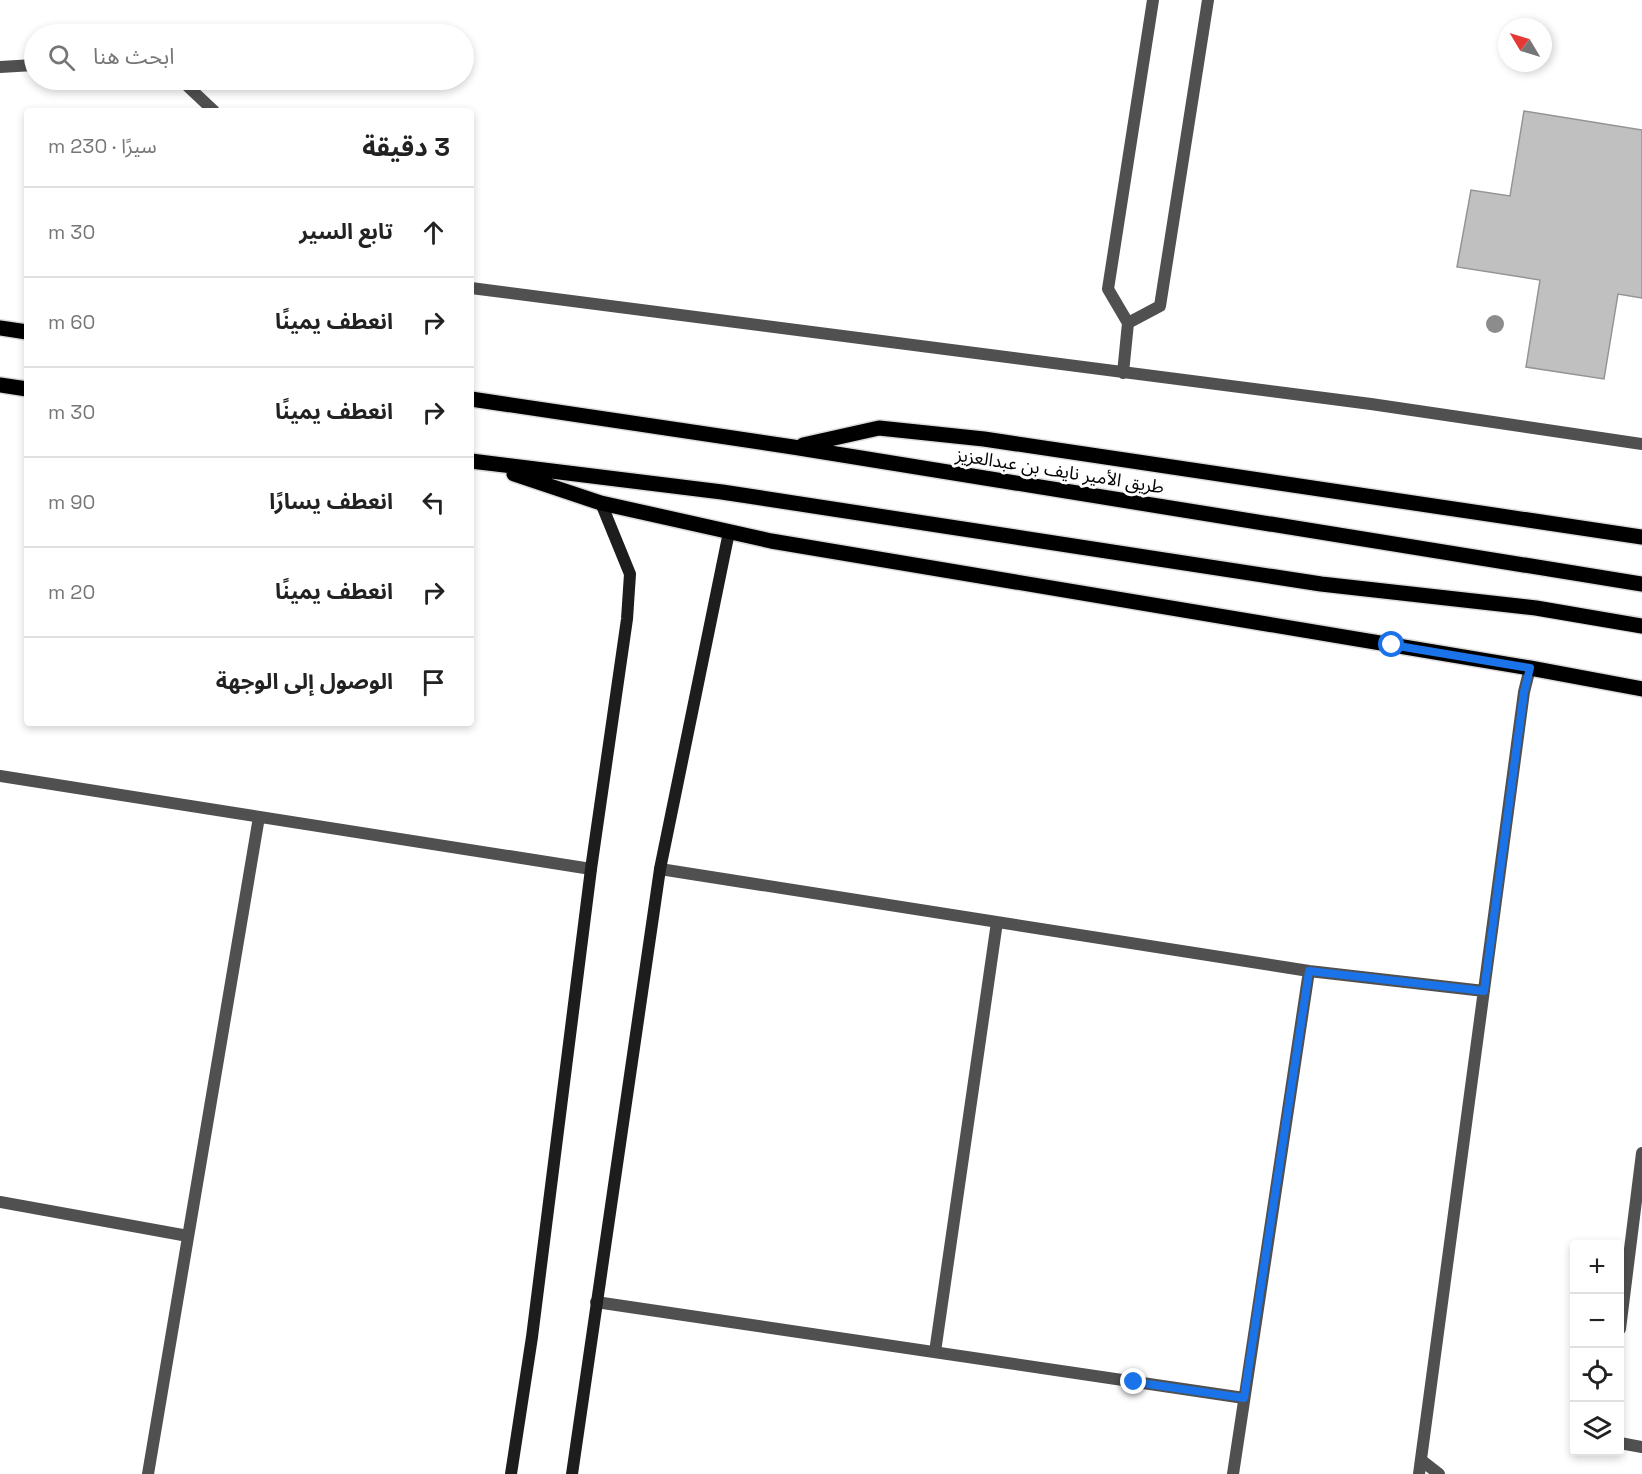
<!DOCTYPE html>
<html lang="ar">
<meta charset="utf-8">
<style>
:root{--surface:#fff;--page:#f6f6f6;--text:#222;--muted:#767676;--line:#e0e0e0}
body{margin:0;font-family:"Space Grotesk","Noto Sans Arabic",sans-serif;background:var(--page);color:var(--text);direction:rtl}
.controls{position:absolute;right:18px;bottom:18px;display:grid;overflow:hidden;border-radius:6px;box-shadow:0 3px 9px #0003}
.controls button{width:54px;height:54px;display:grid;place-items:center;padding:0;border:0;border-bottom:2px solid var(--line);background:var(--surface);color:var(--text);font:30px sans-serif}
.compass{position:absolute;left:1498px;top:18px;width:54px;height:54px;border-radius:50%;background:var(--surface);box-shadow:0 3px 9px #0003;rotate:308deg}
.stop{position:absolute;width:18px;height:18px;margin:-14px;border:4px solid #1a73e8;border-radius:50%;background:#fff}
.stop.end{background:#1a73e8;border-color:#fff;box-shadow:0 2px 6px #0008}
.list{margin:0;padding:0;list-style:none}
h2{display:flex;justify-content:space-between;align-items:center;height:78px;margin:0;padding:0 24px;font-size:26px}
h2 small{font-size:20px;font-weight:400;color:var(--muted)}
.list li{display:grid;grid-template-columns:39px 1fr auto;gap:18px;align-items:center;box-sizing:border-box;height:90px;padding:0 24px;border-top:2px solid var(--line)}
.list b{display:block;font-size:22px;white-space:nowrap}
.list em{font-size:20px;font-style:normal;color:var(--muted)}
.icon{flex:none;width:33px;height:33px;fill:none;stroke:currentColor;stroke-width:2;stroke-linecap:round;stroke-linejoin:round}
.map{position:relative;flex:none;width:1642px;height:1474px;overflow:hidden;direction:ltr}
.search{position:absolute;background:var(--surface);box-shadow:0 3px 9px #0003;left:24px;top:24px;width:450px;height:66px;display:flex;align-items:center;gap:15px;box-sizing:border-box;padding:0 21px;border-radius:33px;color:var(--muted);font-size:22px}
.panel{position:absolute;background:var(--surface);box-shadow:0 3px 9px #0003;left:24px;top:108px;width:450px;height:618px;border-radius:6px;direction:rtl}
.map>svg:first-child{display:block}
.building{fill:#c0c0c0;stroke:#949494;stroke-width:1.5}
.lines{fill:none;stroke-linecap:round;stroke-linejoin:round}
.primary-casing{stroke:#dbdbdb;stroke-width:18}
.lane{stroke:#505050;stroke-width:12}
.street{stroke:#505050;stroke-width:12}
.secondary{stroke:#1d1d1d;stroke-width:12}
.primary{stroke:#000;stroke-width:15}
.tree{fill:#8c8c8c}
.route{stroke:#1a73e8;stroke-width:8}
.labels{text-anchor:middle;stroke-width:6;stroke-linejoin:round;paint-order:stroke}
.street-label{font-size:18px;fill:#000;stroke:#fff}
</style>
<div class="map">
<svg width="1642" height="1474" viewBox="0 0 1642 1474">
<rect width="100%" height="100%" fill="#fff"/>
<path class="building" d="M1524 111 1642 130V298L1618 294 1604 379 1526 367 1540 280 1457 267 1471 190 1510 196Z"/>
<g class="lines">
<g class="primary-casing">
<path id="primary" d="M0 328 27 332
M0 385 27 389
M471 399 793 447 1642 584
M803 445 879 428 984 439 1642 537
M471 461 722 492 1321 584 1536 608 1642 626
M514 474 601 503 771 541 1530 668 1642 689"/>
</g>
<path class="lane" d="M0 67 34 65
M181 80 214 111
M471 288 1371 404 1642 444
M1128 323 1160 306 1208 0
M1123 373 1128 323 1108 289 1153 0"/>
<path class="street" d="M0 776 591 869
M660 869 1309 971 1484 991
M0 1202 188 1236
M596 1302 1244 1398
M1620 1329 1642 1153
M935 1352 997 922
M1620 1443 1642 1447
M1421 1460 1439 1474
M148 1474 259 817
M1233 1474 1309 971
M1419 1474 1524 692 1530 668"/>
<path class="secondary" d="M511 1474 532 1337 591 869 627 619 630 574 601 503
M572 1474 660 869 729 532"/>
<use href="#primary" class="primary"/>
</g>
<circle class="tree" cx="1495" cy="324" r="9"/>
<g class="lines">
<path class="route" d="M1134 1382 1244 1398 1309 971 1484 991 1524 692 1530 668 1392 645"/>
</g>
<g class="labels">
<g class="street-label">
<text transform="translate(1060 471) rotate(9)" y="6">طريق الأمير نايف بن عبدالعزيز</text>
</g>
</g>
</svg>
<div class="controls">
<button>+</button>
<button>−</button>
<button><svg class="icon" aria-label="locate" viewBox="0 0 24 24"><circle cx="12" cy="12" r="6"/><path d="M12 2v4M12 18v4M2 12h4M18 12h4"/></svg></button>
<button><svg class="icon" aria-label="layers" viewBox="0 0 24 24"><path d="M12 4l9 5-9 5-9-5zM3 14l9 5 9-5"/></svg></button>
</div>
<svg class="compass" viewBox="-18 -18 36 36"><path d="M0-13l5 13h-10z" fill="#e53935"/><path d="M0 13l5-13h-10z" fill="#767676"/></svg>
<div class="stop" style="left:1392px;top:645px"></div>
<div class="stop end" style="left:1134px;top:1382px"></div>
<div class="search"><svg class="icon" aria-label="search" viewBox="0 0 24 24"><circle cx="10" cy="10" r="6"/><path d="M15 15l6 6"/></svg>ابحث هنا</div>
<section class="panel">
<h2>3 دقيقة<small>سيرًا · 230 m</small></h2>
<ul class="list">
<li><svg class="icon" aria-label="ahead" viewBox="0 0 24 24"><path d="M12 20V5M6 11l6-6 6 6"/></svg><div><b>تابع السير</b></div><em>30 m</em></li>
<li><svg class="icon" aria-label="right" viewBox="0 0 24 24"><path d="M7 20v-9h11M14 6l5 5-5 5"/></svg><div><b>انعطف يمينًا</b></div><em>60 m</em></li>
<li><svg class="icon" aria-label="right" viewBox="0 0 24 24"><path d="M7 20v-9h11M14 6l5 5-5 5"/></svg><div><b>انعطف يمينًا</b></div><em>30 m</em></li>
<li><svg class="icon" aria-label="left" viewBox="0 0 24 24"><path d="M17 20v-9H6M10 6l-5 5 5 5"/></svg><div><b>انعطف يسارًا</b></div><em>90 m</em></li>
<li><svg class="icon" aria-label="right" viewBox="0 0 24 24"><path d="M7 20v-9h11M14 6l5 5-5 5"/></svg><div><b>انعطف يمينًا</b></div><em>20 m</em></li>
<li><svg class="icon" aria-label="arrive" viewBox="0 0 24 24"><path d="M6 21V4h12l-3 4 3 4H6"/></svg><div><b>الوصول إلى الوجهة</b></div></li>
</ul>
</section>
</div>
